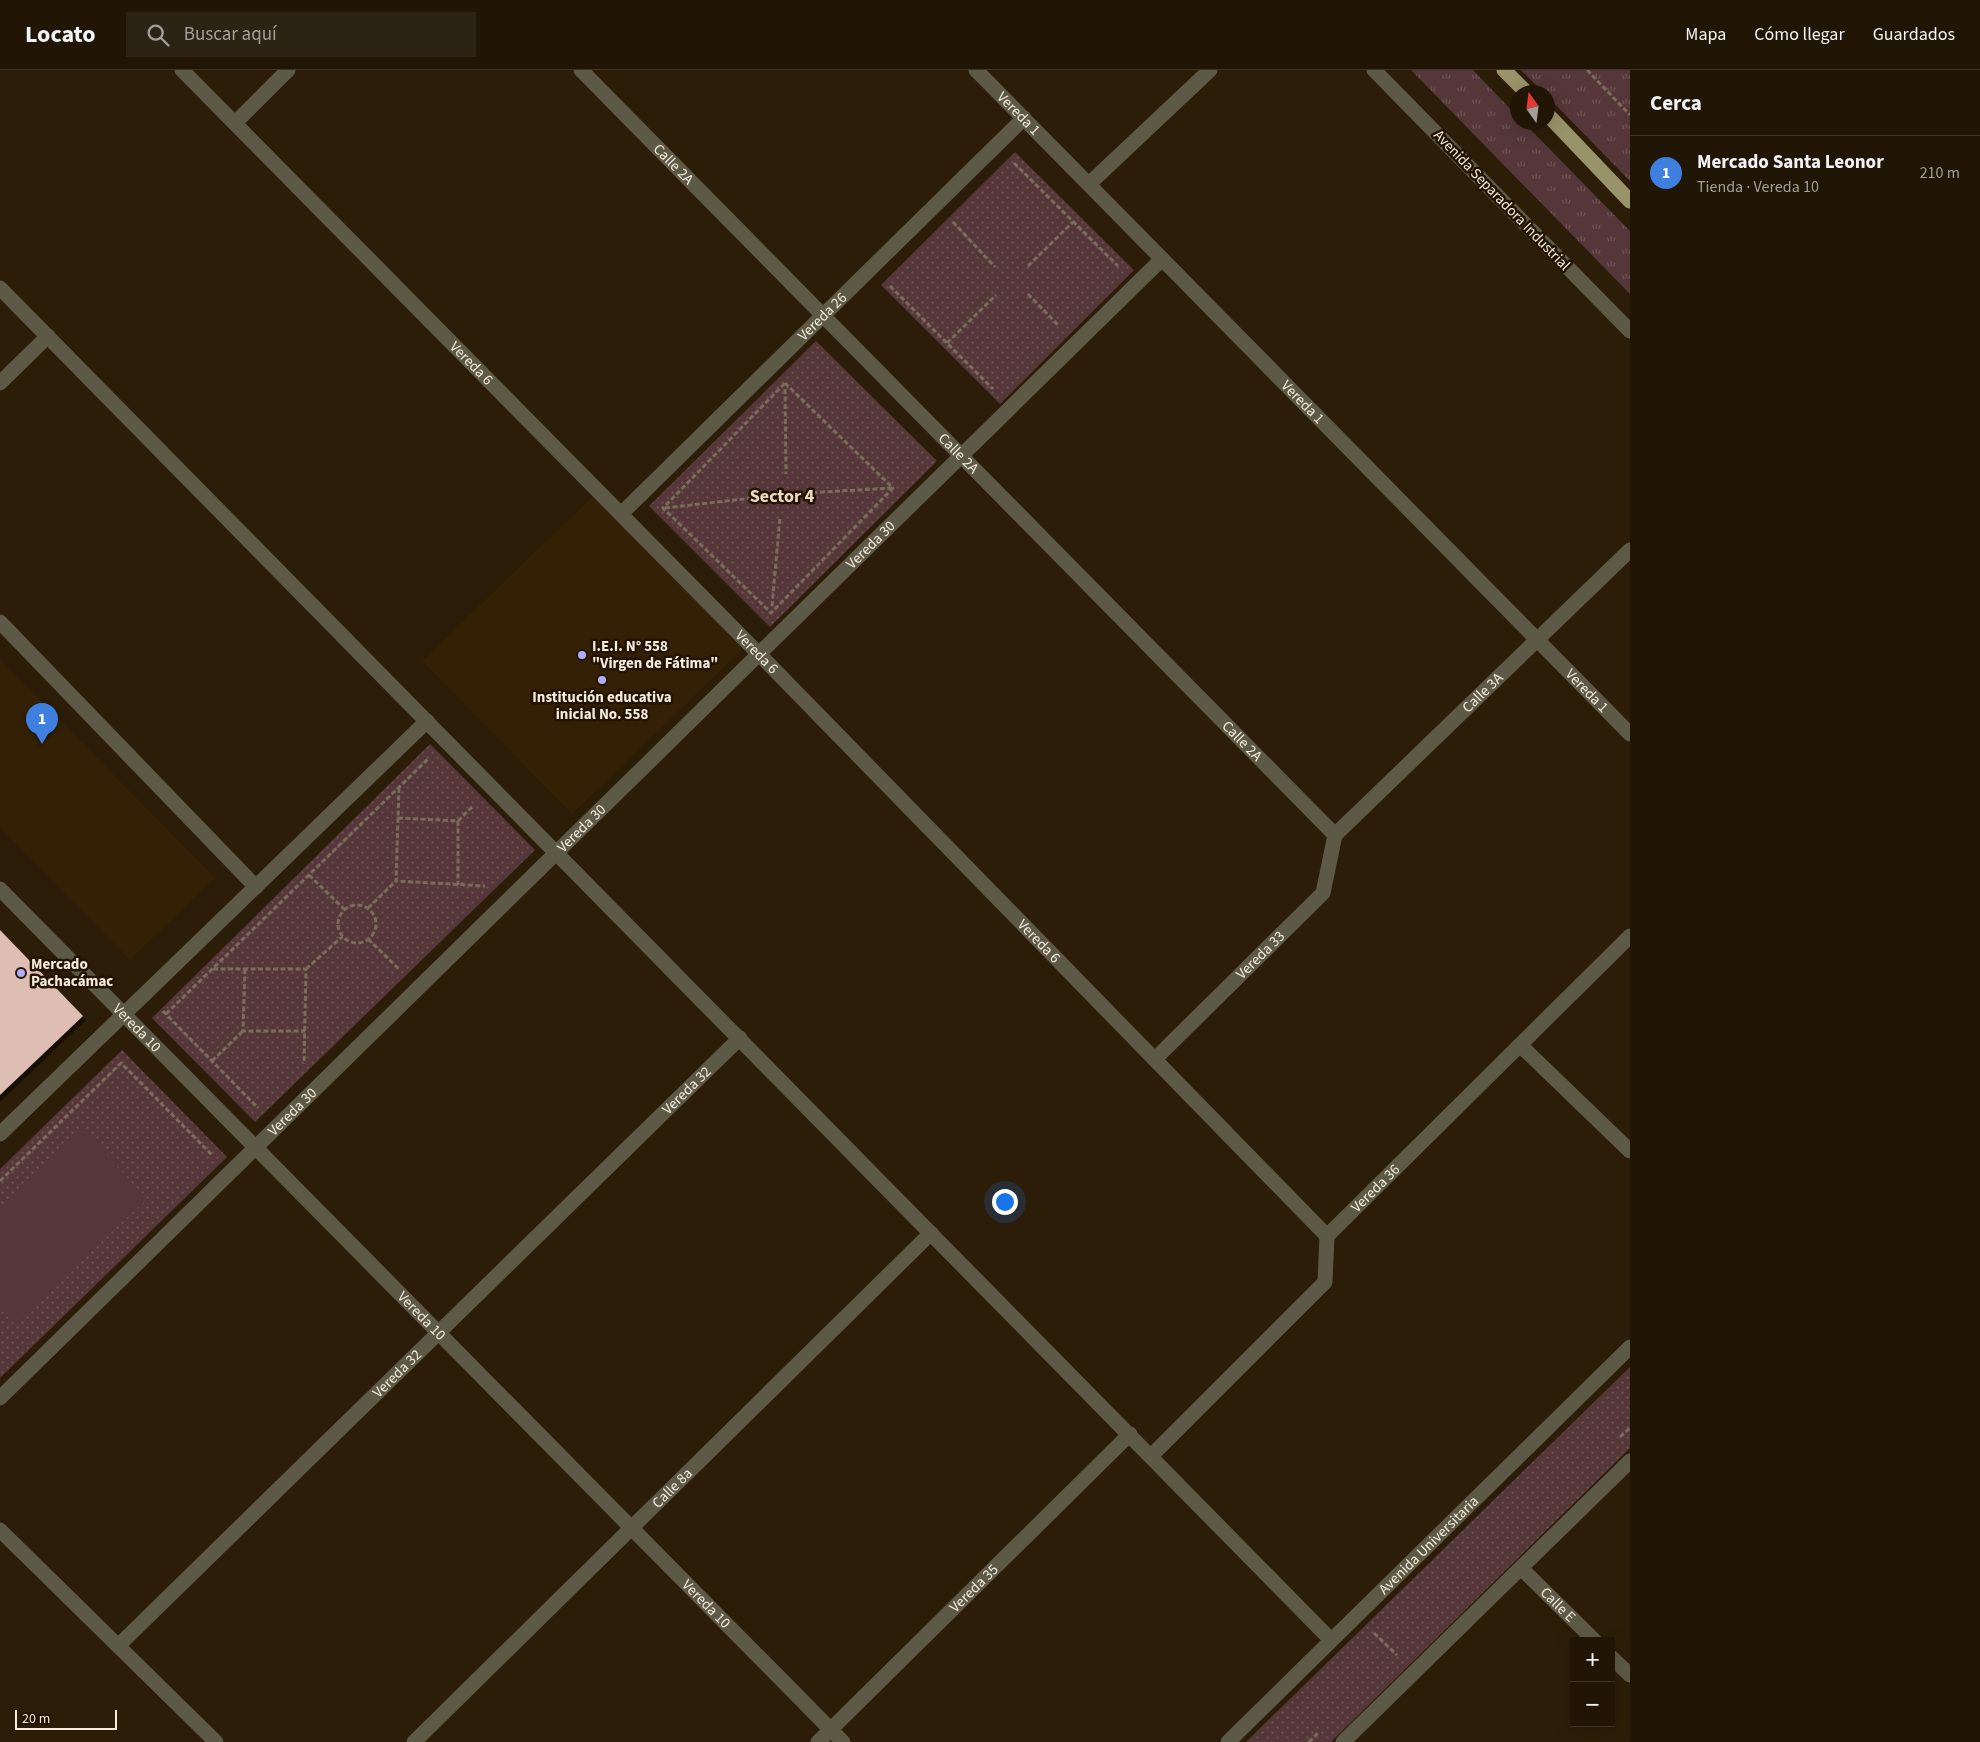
<!DOCTYPE html>
<html lang="es">
<meta charset="utf-8">
<style>
:root{--surface:#211606;--page:#2d2314;--text:#f1f3f6;--muted:#a29f9b;--line:#3e3528;--accent:#b45309}
body{margin:0;font-family:"Source Sans 3",sans-serif;background:var(--page);color:var(--text)}
.controls{position:absolute;right:15px;bottom:15px;display:grid;overflow:hidden;border-radius:0px;box-shadow:0 5px 20px #0002}
.controls button{width:45px;height:45px;display:grid;place-items:center;padding:0;border:0;border-bottom:1px solid var(--line);background:var(--surface);color:var(--text);font:25px sans-serif}
.compass{position:absolute;left:1510px;top:15px;width:45px;height:45px;border-radius:50%;background:var(--surface);box-shadow:0 5px 20px #0002;rotate:346deg}
.scale{position:absolute;left:15px;bottom:12px;width:102px;box-sizing:border-box;padding-left:5px;border:2px solid #f6ebdf;border-top:0;font-size:14px;line-height:18px;white-space:nowrap;color:#f6ebdf;-webkit-text-stroke:4px #221302;paint-order:stroke}
.you{position:absolute;left:1004px;top:1131px;width:18px;height:18px;margin:-12px;border:4px solid #fff;border-radius:50%;background:#1a73e8;box-shadow:0 0 0 8px #1a73e833}
.badge{display:grid;place-items:center;width:32px;height:32px;border-radius:50%;background:var(--accent);color:#fff;font-size:16px;font-weight:700}
.pin{position:absolute;translate:-50% -41px;filter:drop-shadow(0 1px 2px #0008)}
.pin::after{content:'';position:absolute;top:26px;width:18px;height:15px;background:inherit;clip-path:polygon(0 0,100% 0,50% 100%)}
.list{margin:0;padding:0;list-style:none}
h2{display:flex;justify-content:space-between;align-items:center;height:65px;margin:0;padding:0 20px;font-size:21px}
h2 small{font-size:16px;font-weight:400;color:var(--muted)}
.list li{display:grid;grid-template-columns:32px 1fr auto;gap:15px;align-items:center;box-sizing:border-box;height:75px;padding:0 20px;border-top:1px solid var(--line)}
.list b{display:block;font-size:19px;white-space:nowrap}
.list p{margin:0;font-size:16px;white-space:nowrap;color:var(--muted)}
.list em{font-size:16px;font-style:normal;color:var(--muted)}
.icon{flex:none;width:28px;height:28px;fill:none;stroke:currentColor;stroke-width:2;stroke-linecap:round;stroke-linejoin:round}
.map{position:relative;flex:none;width:1630px;height:1672px;overflow:hidden}
header{display:flex;align-items:center;gap:30px;box-sizing:border-box;height:70px;padding:0 25px;background:var(--surface);border-bottom:1px solid var(--line)}
header strong{font-size:24px}
nav{display:flex;gap:28px;margin-inline-start:auto;font-size:18px}
.search{width:350px;height:45px;background:var(--page);display:flex;align-items:center;gap:12px;box-sizing:border-box;padding:0 18px;border-radius:0px;color:var(--muted);font-size:19px}
main{display:flex}
aside{flex:1;background:var(--surface)}
.map>svg:first-child{display:block}
.built{fill:#342105}
.grass{fill:url(#grass-tufts)}
.park{fill:url(#park-dots)}
.pitch{fill:#553739}
.shadow{fill:#0007}
.building{fill:#debeb2}
.lines{fill:none;stroke-linecap:round;stroke-linejoin:round}
.path{stroke:#7a6c5b;stroke-width:3;stroke-dasharray:5 2.5;stroke-linecap:butt}
.minor{stroke:#5c5a46;stroke-width:15}
.major{stroke:#999369;stroke-width:15}
.poi-dot{fill:#b1adfa;stroke:#221302;stroke-width:2}
.labels{text-anchor:middle;stroke-width:5;stroke-linejoin:round;paint-order:stroke}
.street-label{font-size:15px;fill:#f6ebdf;stroke:#221302}
.poi-label{font-size:15px;font-weight:bold;fill:#f6ebdf;stroke:#221302;text-anchor:start}
.quarter-label{font-size:18px;font-weight:bold;fill:#efdac1;stroke:#221302}
</style>
<header>
<strong>Locato</strong>
<div class="search"><svg class="icon" aria-label="search" viewBox="0 0 24 24"><circle cx="10" cy="10" r="6"/><path d="M15 15l6 6"/></svg>Buscar aquí</div>
<nav><a>Mapa</a><a>Cómo llegar</a><a>Guardados</a></nav>
</header>
<main>
<div class="map">
<svg width="1630" height="1672" viewBox="0 0 1630 1672">
<defs>
<pattern id="grass-tufts" width="24" height="20" patternUnits="userSpaceOnUse" patternTransform="scale(1.25)"><rect width="24" height="20" fill="#553739"/><path d="M3 7l-1-3M5 7V3M7 7l1-3M15 17l-1-3M17 17v-4M19 17l1-3" fill="none" stroke="#6e5455"/></pattern>
<pattern id="park-dots" width="8" height="8" patternUnits="userSpaceOnUse" patternTransform="scale(1.25)"><rect width="8" height="8" fill="#553739"/><path d="M2 2h.1M6 6h.1" fill="none" stroke="#6e5455" stroke-width="1.8" stroke-linecap="round"/></pattern>
</defs>
<rect width="100%" height="100%" fill="#2c1d08"/>
<path class="built" d="M593 426 743 579 572 744 422 591Z
M0 589 215 808 130 890 0 758Z"/>
<path class="grass" d="M1411 0H1473L1517 46 1518 52 1524 53 1630 161V224Z
M1521 0H1630V111L1548 27V22H1543Z"/>
<path class="park" d="M1015 82 1134 200 1000 334 881 215Z
M816 271 937 391 770 557 649 436Z
M430 674 535 780 255 1052 152 948Z
M122 980 227 1087 0 1308V1099Z
M1630 1297V1378L1331 1672H1246Z"/>
<path class="pitch" d="M83 1060 147 1129 13 1253 0 1239V1137Z"/>
<path class="shadow" d="M0 861 86 950 0 1032Z"/>
<path class="building" d="M0 860 83 946 0 1025Z"/>
<g class="lines">
<path class="path" d="M1587 0 1630 45
M1014 93 1118 196
M953 152 995 197
M1028 196 1073 152
M890 216 993 319
M1028 224 1059 256
M947 273 996 225
M785 313 893 418 771 543 663 438Z
M785 319 786 404
M805 423 892 418
M665 438 761 427
M772 536 780 447
M399 718 396 811 485 816
M398 748 458 751V815
M458 751 474 735
M309 805 344 839
M338 854a19 19 0 1 1 38 0a19 19 0 1 1-38 0Z
M368 838 396 811
M368 869 400 900
M213 899H306L304 994
M245 899 243 961H305
M306 899 343 866
M163 941 258 1038
M166 944 429 688
M212 991 243 961
M0 1111 121 993 212 1085
M1620 1367 1630 1358
M1374 1563 1397 1585
M1309 1672 1319 1662"/>
<g class="minor">
<path id="s1" d="M182 0 759 584 1327 1166"/>
<path id="s2" d="M581 0 1335 765"/>
<path id="s3" d="M976 0 1630 664"/>
<path d="M1374 0 1630 261"/>
<path d="M235 53 288 0"/>
<path d="M1089 114 1210 0"/>
<path d="M0 218 1331 1570"/>
<path d="M0 313 48 266"/>
<path id="s4" d="M621 444 1024 48"/>
<path d="M0 552 256 817"/>
<path id="s5" d="M1335 765 1630 480"/>
<path id="s6" d="M0 819 843 1672"/>
<path d="M1520 975 1630 1081"/>
<path id="s7" d="M1155 989 1323 823 1335 765"/>
<path d="M0 1064 427 651"/>
<path id="s8" d="M0 1328 1162 189"/>
<path id="s9" d="M1151 1386 1325 1212 1327 1166 1630 866"/>
<path d="M0 1460 216 1672"/>
<path id="s10" d="M1521 1498 1595 1571"/>
<path id="s11" d="M118 1576 740 968"/>
<path d="M1611 1587 1630 1605"/>
<path id="s12" d="M414 1672 931 1163"/>
<path id="s13" d="M818 1672 1130 1364"/>
<path id="s14" d="M1228 1672 1630 1277"/>
<path d="M1343 1672 1630 1391"/>
</g>
<path class="major" d="M1504 0 1526 22
M1548 45 1630 131"/>
</g>
<g class="poi-dot">
<circle cx="582" cy="585" r="5"/>
<circle cx="602" cy="610" r="5"/>
<circle cx="21" cy="903" r="5"/>
</g>
<g class="labels">
<g class="street-label">
<text dy="5" stroke="none"><textPath href="#s3" startOffset="61">Vereda 1</textPath></text>
<text dy="5" stroke="none"><textPath href="#s2" startOffset="132">Calle 2A</textPath></text>
<text transform="translate(1502 130) rotate(46)" y="5">Avenida Separadora Industrial</text>
<text dy="5" stroke="none"><textPath href="#s4" startOffset="282">Vereda 26</textPath></text>
<text dy="5" stroke="none"><textPath href="#s1" startOffset="412">Vereda 6</textPath></text>
<text dy="5" stroke="none"><textPath href="#s3" startOffset="466">Vereda 1</textPath></text>
<text dy="5" stroke="none"><textPath href="#s2" startOffset="538">Calle 2A</textPath></text>
<text dy="5" stroke="none"><textPath href="#s8" startOffset="1219">Vereda 30</textPath></text>
<text dy="5" stroke="none"><textPath href="#s1" startOffset="818">Vereda 6</textPath></text>
<text dy="5" stroke="none"><textPath href="#s3" startOffset="871">Vereda 1</textPath></text>
<text dy="5" stroke="none"><textPath href="#s5" startOffset="205">Calle 3A</textPath></text>
<text dy="5" stroke="none"><textPath href="#s2" startOffset="942">Calle 2A</textPath></text>
<text dy="5" stroke="none"><textPath href="#s8" startOffset="814">Vereda 30</textPath></text>
<text dy="5" stroke="none"><textPath href="#s1" startOffset="1222">Vereda 6</textPath></text>
<text dy="5" stroke="none"><textPath href="#s7" startOffset="148">Vereda 33</textPath></text>
<text dy="5" stroke="none"><textPath href="#s6" startOffset="195">Vereda 10</textPath></text>
<text dy="5" stroke="none"><textPath href="#s11" startOffset="795">Vereda 32</textPath></text>
<text dy="5" stroke="none"><textPath href="#s8" startOffset="409">Vereda 30</textPath></text>
<text dy="5" stroke="none"><textPath href="#s9" startOffset="360">Vereda 36</textPath></text>
<text dy="5" stroke="none"><textPath href="#s6" startOffset="600">Vereda 10</textPath></text>
<text dy="5" stroke="none"><textPath href="#s11" startOffset="390">Vereda 32</textPath></text>
<text dy="5" stroke="none"><textPath href="#s12" startOffset="362">Calle 8a</textPath></text>
<text dy="5" stroke="none"><textPath href="#s14" startOffset="281">Avenida Universitaria</textPath></text>
<text dy="5" stroke="none"><textPath href="#s13" startOffset="219">Vereda 35</textPath></text>
<text dy="5" stroke="none"><textPath href="#s6" startOffset="1005">Vereda 10</textPath></text>
<text dy="5" stroke="none"><textPath href="#s10" startOffset="52">Calle E</textPath></text>
</g>
<g class="poi-label">
<text x="592" y="581">I.E.I. N° 558<tspan x="592" dy="17">"Virgen de Fátima"</tspan></text>
<text x="602" y="632" text-anchor="middle">Institución educativa<tspan x="602" dy="17">inicial No. 558</tspan></text>
<text x="31" y="899">Mercado<tspan x="31" dy="17">Pachacámac</tspan></text>
</g>
<g class="quarter-label">
<text x="782" y="432">Sector 4</text>
</g>
</g>
</svg>
<div class="controls">
<button>+</button>
<button>−</button>
</div>
<svg class="compass" viewBox="-18 -18 36 36"><path d="M0-13l5 13h-10z" fill="#e53935"/><path d="M0 13l5-13h-10z" fill="#a29f9b"/></svg>
<div class="scale">20 m</div>
<div class="you"></div>
<div class="pin badge" style="left:42px;top:674px;background:#3f7fe0">1</div>
</div>
<aside>
<h2>Cerca<small></small></h2>
<ul class="list">
<li><span class="badge" style="background:#3f7fe0">1</span><div><b>Mercado Santa Leonor</b><p>Tienda · Vereda 10</p></div><em>210 m</em></li>
</ul>
</aside>
</main>
